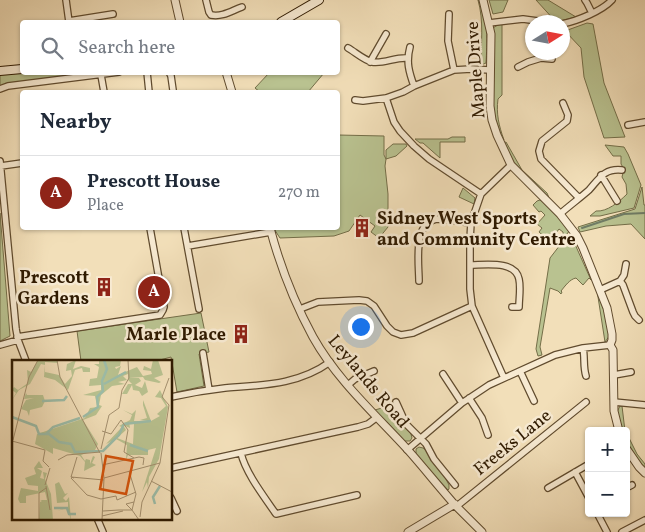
<!DOCTYPE html>
<meta charset="utf-8">
<style>
:root{--surface:#fff;--page:#f2f2f3;--text:#1f2937;--muted:#747a83;--line:#e0e1e3;--accent:#8f2418}
body{margin:0;font-family:Vollkorn,serif;background:var(--page);color:var(--text)}
.controls{position:absolute;right:15px;bottom:15px;display:grid;overflow:hidden;border-radius:5px;box-shadow:0 1px 4px #0004}
.controls button{width:45px;height:45px;display:grid;place-items:center;padding:0;border:0;border-bottom:1px solid var(--line);background:var(--surface);color:var(--text);font:25px sans-serif}
.compass{position:absolute;left:525px;top:15px;width:45px;height:45px;border-radius:50%;background:var(--surface);box-shadow:0 1px 4px #0004;rotate:79deg}
.you{position:absolute;left:360px;top:326px;width:18px;height:18px;margin:-12px;border:4px solid #fff;border-radius:50%;background:#1a73e8;box-shadow:0 0 0 8px #1a73e833}
.badge{display:grid;place-items:center;width:32px;height:32px;border-radius:50%;background:var(--accent);color:#fff;font-size:16px;font-weight:700}
.pin{position:absolute;translate:-50% -50%;border:2px solid #fff;box-shadow:0 1px 5px #0006}
.list{margin:0;padding:0;list-style:none}
h2{display:flex;justify-content:space-between;align-items:center;height:65px;margin:0;padding:0 20px;font-size:21px}
h2 small{font-size:16px;font-weight:400;color:var(--muted)}
.list li{display:grid;grid-template-columns:32px 1fr auto;gap:15px;align-items:center;box-sizing:border-box;height:75px;padding:0 20px;border-top:1px solid var(--line)}
.list b{display:block;font-size:19px;white-space:nowrap}
.list p{margin:0;font-size:16px;white-space:nowrap;color:var(--muted)}
.list em{font-size:16px;font-style:normal;color:var(--muted)}
.icon{flex:none;width:28px;height:28px;fill:none;stroke:currentColor;stroke-width:2;stroke-linecap:round;stroke-linejoin:round}
.map{position:relative;flex:none;width:645px;height:532px;overflow:hidden}
.search{position:absolute;background:var(--surface);box-shadow:0 1px 4px #0004;left:20px;top:20px;width:320px;height:55px;display:flex;align-items:center;gap:12px;box-sizing:border-box;padding:0 18px;border-radius:5px;color:var(--muted);font-size:19px}
.panel{position:absolute;background:var(--surface);box-shadow:0 1px 4px #0004;left:20px;top:90px;width:320px;height:140px;border-radius:5px}
.map>svg:first-child{display:block}
.green{fill:#b9c290;stroke:#746e48}
.lines{fill:none;stroke-linecap:round;stroke-linejoin:round}
.stream{stroke:#707c65;stroke-width:2}
.minor-casing{stroke:#604b2e;stroke-width:8}
.tertiary-casing{stroke:#604b2e;stroke-width:9}
.secondary-casing{stroke:#2f1a00;stroke-width:10}
.minor{stroke:#f7ead2;stroke-width:5.5}
.tertiary{stroke:#f7ead2;stroke-width:7}
.secondary{stroke:#f7ead2;stroke-width:8}
.labels{text-anchor:middle;stroke-width:5;stroke-linejoin:round;paint-order:stroke}
.street-label{font-size:18px;fill:#2f1a00;stroke:#f7ead2}
.poi-label{font-size:18px;font-weight:bold;fill:#2f1a00;stroke:#f7ead2;text-anchor:end}
.inset-river{fill:none;stroke:#9cbda9;stroke-width:2.5}
.inset-road{fill:none;stroke:#a4906f;stroke-width:1}
.view{fill:#d6530b;fill-opacity:0.15;stroke:#d6530b;stroke-width:2.5}
.inset-edge{fill:none;stroke:#2f1a00;stroke-width:2.5}
</style>
<div class="map">
<svg width="645" height="532" viewBox="0 0 645 532">
<rect width="100%" height="100%" fill="#f2dfb9"/>
<filter id="stains"><feTurbulence type="fractalNoise" baseFrequency=".004" numOctaves="4"/><feColorMatrix values="0 0 0 0 .2 0 0 0 0 .09 0 0 0 0 .02 0 0 0 .5 -.17"/></filter>
<radialGradient id="worn" r=".72"><stop offset=".6" stop-color="#630" stop-opacity="0"/><stop offset="1" stop-color="#630" stop-opacity=".3"/></radialGradient>
<path class="green" d="M478 0C489 14 487 45 486 63L481 65C481 43 484 21 478 0Z
M489 0H508L503 12 493 14Z
M536 0H548L576 17 556 22Z
M502 22V95L498 99C496 114 499 126 504 140L502 141 496 123 493 107V28Z
M587 23 593 24 604 83 625 137 604 138 584 77 581 48 565 31Z
M22 72 96 73 5 84 0 86V74Z
M269 73V72L324 73 308 92H260L255 88Z
M338 135 384 136V155L386 159V150L393 144H406L407 146 396 156 386 159 385 166 388 194V227L379 238 371 232 375 226 360 215 349 231 334 236 280 238 276 232 274 228H338Z
M452 137H465V142H440V158L423 143H420L415 139H448Z
M506 142 522 170 547 193 550 200 520 172 511 159 503 143Z
M605 145 624 147 628 154 641 185 634 208 600 216H590L596 211C607 212 619 202 627 194L626 184 622 177 624 169 621 164V156H613Z
M642 187 644 205H645V239L631 224 606 226 580 232 578 227 635 209Z
M463 188 475 198 474 204 459 197Z
M540 200 551 206 570 230 563 239V232L559 229 556 233 553 231 547 239 539 232 542 228 537 224 545 215 541 211 539 212 533 205 537 201Z
M0 213 10 336 0 341Z
M567 236 574 242 591 280 589 278 583 285 576 278C570 279 565 286 561 291L562 292 561 294 558 291 550 288 540 347 542 355 538 356 536 349 550 258Z
M596 284 606 312 610 335 605 342Z
M201 313 209 352 199 354 204 386 177 392 171 357 156 361H81L77 331Z
M620 406H622L625 431H622L617 412Z
M385 407 387 411 393 409 397 410 404 426 411 434 412 438 410 441H404L375 410Z
M628 436 637 454 645 464V468C637 460 627 448 626 437Z
M419 447 423 448 426 450 431 459 444 475 449 485V489L448 490 418 458 416 454V449Z"/>
<g class="lines">
<path class="stream" d="M582 228 624 214 645 213"/>
<g class="minor-casing">
<path id="minor" d="M66 0 69 22
M206 0 209 12 211 15C223 17 231 11 242 7
M585 0 587 3 592 13
M449 14 448 41 454 70
M69 21 113 14
M489 23 523 19 545 22
M562 24C577 21 602 11 612 0
M410 47C406 62 409 72 414 86
M348 48C355 52 364 60 372 62 384 64 395 57 407 58
M541 52V58L552 59
M370 62 386 34
M518 67 528 62 541 58
M147 72 149 92
M169 72 171 76 173 90
M101 75 104 92
M0 89 8 86 119 72
M386 98 394 122 400 131 414 146 429 159 481 194
M355 100 363 101 386 98 403 92 414 86 454 70 471 69 490 70
M563 103 568 115 567 121 542 141 539 151 541 159 579 198
M628 125 645 122
M0 161 16 329 18 340 26 361
M1 166 22 163
M601 175 617 201
M560 214C569 206 580 198 589 190 599 179 604 168 622 170
M184 228 199 309
M188 246 271 232
M470 265C485 265 515 260 519 279 521 288 519 298 519 307H512
M419 281C419 263 412 220 439 219 449 219 460 222 471 223
M620 281 624 275 626 264
M600 290 620 281 623 285 633 312 635 316 639 320
M300 309 318 302 359 300 367 301 374 306 387 326 393 332 401 335 413 333 472 306
M17 337 160 315 163 310 164 307 150 228
M0 345 18 340
M583 348C585 357 583 367 586 376
M203 353 209 390
M520 371 534 401
M443 374 462 403
M614 375 631 372
M504 378 472 306 470 289V239L471 223 481 194 511 165
M348 385 355 379 374 371
M171 397C189 393 207 390 225 388 263 385 298 385 330 362
M469 398 482 418 488 435
M396 402 406 424 426 444 434 459 455 485
M614 402 645 405
M407 450 462 403 489 385 555 355 583 348 610 345
M241 453C245 472 265 498 276 514L357 495
M171 468 358 427 368 424 376 418
M575 472 589 498
M548 488 589 464
M626 488 632 485
M171 498 177 511
M457 506 586 402
M597 513 607 532
M97 518 103 532
M622 532 645 520"/>
</g>
<g class="tertiary-casing">
<path id="tertiary" d="M175 0 180 22
M483 0 491 34 490 106 492 120 497 135 511 165 560 214 577 236 583 248 607 308 612 334V340L610 345 613 350 614 411 619 431
M226 72 232 92
M270 228C280 266 294 302 313 337 337 380 375 414 408 450 424 468 439 487 455 505 464 514 473 523 482 532
M626 448 639 467 645 473
M408 532 455 504"/>
</g>
<g class="secondary-casing">
<path id="secondary" d="M281 22 319 0
M0 71 22 69"/>
</g>
<use href="#minor" class="minor"/>
<use href="#tertiary" class="tertiary"/>
<use href="#secondary" class="secondary"/>
</g>
<defs>
<g id="building-bare" transform="scale(1.5)"><path d="M-4-6H4V6H1V3H-1V6H-4ZM-2.5-4.3h1.7v1.8h-1.7ZM.8-4.3h1.7v1.8H.8ZM-2.5-1h1.7V.8h-1.7ZM.8-1h1.7V.8H.8Z" fill="#8f2418" stroke="#f7ead2" stroke-width="2.5" paint-order="stroke"/></g>
</defs>
<g fill-rule="evenodd">
<use href="#building-bare" x="362" y="228"/>
<use href="#building-bare" x="104" y="287"/>
<use href="#building-bare" x="241" y="334"/>
</g>
<g class="labels">
<g class="street-label">
<text transform="translate(475 70) rotate(-94)" y="6">Maple Drive</text>
<text transform="translate(369 381) rotate(50)" y="6">Leylands Road</text>
<text transform="translate(512 442) rotate(-39)" y="6">Freeks Lane</text>
</g>
<g class="poi-label">
<text x="377" y="224" text-anchor="start">Sidney West Sports<tspan x="377" dy="21">and Community Centre</tspan></text>
<text x="89" y="283">Prescott<tspan x="89" dy="21">Gardens</tspan></text>
<text x="226" y="340">Marle Place</text>
</g>
</g>
<g transform="translate(12 360)">
<rect width="160" height="160" fill="#f2dfb9"/>
<path d="M26 0H45L46 3 33 2V12L47 15 53 24 60 16 59 10 54 11 55 4 64 0 61 9 69 6 78 8V12H71L70 8 63 10 56 30 43 20 32 17 33 5 29 4 18 24 7 30 0 40 4 33 0 30 2 27 6 30 16 23 15 10 19 12ZM87 0H109L108 6 103 7 104 9 109 6 106 15 125 7 131 16 140 14 139 11 131 10 132 6 139 9 141 0H146L151 15 142 18 149 22 147 23 133 20 131 17 117 18H127L129 21 123 25 130 28 133 21 136 32 130 36 127 31 121 30 120 25 115 34H110L116 24H120L116 20V14L111 16 115 20 106 22 113 24 100 26 89 35 87 45 90 46 84 55 71 60 86 84 83 90 69 95 73 101 74 99 78 100V104L81 96 83 97 80 103 84 105 72 111 73 102 68 96 41 88V94L23 84 25 74 73 58 78 48 86 47V38L85 46 83 36 71 35 89 30V25L77 26 78 19 85 18 87 7 82 4H87ZM148 30 156 47 147 99 137 117 136 128 135 122 130 132 144 88 136 90V95H116L114 100 115 85 104 79 94 84 110 67 107 66 118 60 120 55 111 50 120 54 124 50 122 61H137L128 60 135 58 131 45V40L139 61 148 56 145 54 154 46 149 38 143 37ZM117 62 122 64 121 84 105 78 114 70 111 65 118 68ZM14 33 15 35H31L33 41 30 47 18 50 17 56 15 51 9 49 14 40 22 38 12 39ZM27 101 31 108H25L30 111 28 118 32 119 31 112 35 113 33 119 39 134 41 160H27L28 142 30 141 28 140H35L33 132 14 136V143H8L6 139 9 128 26 131V126L16 125 13 118 24 114 22 108ZM47 122 53 134 56 133 51 138 54 141 57 137 59 160 55 148 45 151 56 147V142L45 143 43 124Z" fill="#b9c290" fill-rule="evenodd"/>
<path class="inset-river" d="M92 24 114 12M30 41 52 40 55 36M0 57 24 66 27 74H37L47 82 59 84 63 92 91 91 107 75 112 64 139 61M71 57 86 47 85 37 91 31 90 21 95 9 92 0M34 74 41 67 68 58M118 85 136 91M143 144 141 137 148 126M42 148H55L57 154H64"/>
<path class="inset-road" d="M45 0 48 17 88 93M90 71 99 74 109 60 116 70 112 92 122 98M1 80 17 17 26 0M0 81 33 90M89 89 97 55 107 48 110 30 117 18 116 0M33 90 31 101 37 107M89 93 92 118 90 160M46 100 55 95 88 92M148 103 157 45 150 37 157 18M90 105 127 97 132 98 131 105M117 111 124 134 120 150 114 144 122 142M59 117 65 97M59 118 75 135 89 139 104 136 105 140M62 118 59 117 92 120M92 118 148 103M139 121 160 132M33 125 38 108M34 126 38 150M105 140 124 132M107 150H120L127 160M91 151 107 150M90 156 111 151M128 157 130 142 148 103M27 160V133L34 128"/>
<path class="view" d="M94 96 121 101 114 134 88 129Z"/>
<rect width="160" height="160" class="inset-edge"/>
</g>
<rect width="100%" height="100%" filter="url(#stains)"/>
<rect width="100%" height="100%" fill="url(#worn)"/>
</svg>
<div class="controls">
<button>+</button>
<button>−</button>
</div>
<svg class="compass" viewBox="-18 -18 36 36"><path d="M0-13l5 13h-10z" fill="#e53935"/><path d="M0 13l5-13h-10z" fill="#747a83"/></svg>
<div class="you"></div>
<div class="pin badge" style="left:154px;top:292px">A</div>
<div class="search"><svg class="icon" aria-label="search" viewBox="0 0 24 24"><circle cx="10" cy="10" r="6"/><path d="M15 15l6 6"/></svg>Search here</div>
<section class="panel">
<h2>Nearby<small></small></h2>
<ul class="list">
<li><span class="badge">A</span><div><b>Prescott House</b><p>Place</p></div><em>270 m</em></li>
</ul>
</section>
</div>
